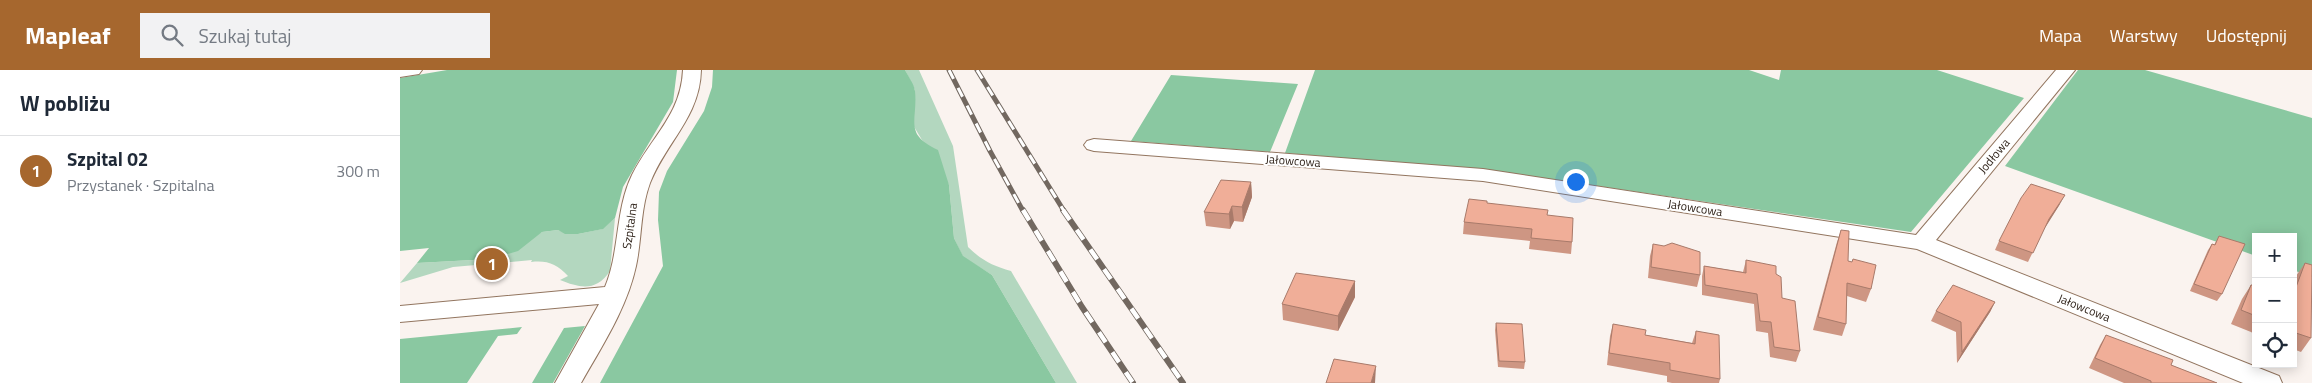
<!DOCTYPE html>
<html lang="pl">
<meta charset="utf-8">
<style>
:root{--surface:#fff;--page:#f2f2f3;--text:#1f2937;--muted:#747a83;--line:#e0e1e3;--accent:#a6672e}
body{margin:0;font-family:"Titillium Web",sans-serif;background:var(--page);color:var(--text)}
.controls{position:absolute;right:15px;bottom:15px;display:grid;overflow:hidden;border-radius:0px;box-shadow:0 2px 12px #0003}
.controls button{width:45px;height:45px;display:grid;place-items:center;padding:0;border:0;border-bottom:1px solid var(--line);background:var(--surface);color:var(--text);font:25px sans-serif}
.you{position:absolute;left:1175px;top:111px;width:18px;height:18px;margin:-12px;border:4px solid #fff;border-radius:50%;background:#1a73e8;box-shadow:0 0 0 8px #1a73e833}
.badge{display:grid;place-items:center;width:32px;height:32px;border-radius:50%;background:var(--accent);color:#fff;font-size:16px;font-weight:700}
.pin{position:absolute;translate:-50% -50%;border:2px solid #fff;box-shadow:0 1px 5px #0006}
.list{margin:0;padding:0;list-style:none}
h2{display:flex;justify-content:space-between;align-items:center;height:65px;margin:0;padding:0 20px;font-size:21px}
h2 small{font-size:16px;font-weight:400;color:var(--muted)}
.list li{display:grid;grid-template-columns:32px 1fr auto;gap:15px;align-items:center;box-sizing:border-box;height:70px;padding:0 20px;border-top:1px solid var(--line)}
.list b{display:block;font-size:19px;white-space:nowrap}
.list p{margin:0;font-size:16px;white-space:nowrap;color:var(--muted)}
.list em{font-size:16px;font-style:normal;color:var(--muted)}
.icon{flex:none;width:28px;height:28px;fill:none;stroke:currentColor;stroke-width:2;stroke-linecap:round;stroke-linejoin:round}
.map{position:relative;flex:none;width:1912px;height:313px;overflow:hidden}
header{display:flex;align-items:center;gap:30px;box-sizing:border-box;height:70px;padding:0 25px;background:var(--accent);color:#fff}
header strong{font-size:24px}
nav{display:flex;gap:28px;margin-inline-start:auto;font-size:18px}
.search{width:350px;height:45px;background:var(--page);display:flex;align-items:center;gap:12px;box-sizing:border-box;padding:0 18px;border-radius:0px;color:var(--muted);font-size:19px}
main{display:flex}
aside{flex:1;background:var(--surface)}
.map>svg:first-child{display:block}
.green{fill:#b3d7bf}
.forest{fill:#8ac8a1}
.lines{fill:none;stroke-linecap:round;stroke-linejoin:round}
.street-casing{stroke:#92755f;stroke-width:2}
.street{fill:#fff;fill-rule:evenodd}
.rail-far1-casing{stroke:#726860;stroke-width:5}
.rail-casing{stroke:#726860;stroke-width:6}
.rail-far1{stroke:#fff;stroke-width:3;stroke-dasharray:10;stroke-linecap:butt}
.rail{stroke:#fff;stroke-width:4.5;stroke-dasharray:12;stroke-linecap:butt}
.wall{fill:#ce9683}
.shaded-wall{fill:#a87a6a}
.building{fill:#f0ae98;stroke:#a87a6a}
.labels{text-anchor:middle;stroke-width:4;stroke-linejoin:round;paint-order:stroke}
.street-label{font-size:12px;fill:#30241b;stroke:#fff}
</style>
<header>
<strong>Mapleaf</strong>
<div class="search"><svg class="icon" aria-label="search" viewBox="0 0 24 24"><circle cx="10" cy="10" r="6"/><path d="M15 15l6 6"/></svg>Szukaj tutaj</div>
<nav><a>Mapa</a><a>Warstwy</a><a>Udostępnij</a></nav>
</header>
<main>
<aside>
<h2>W pobliżu<small></small></h2>
<ul class="list">
<li><span class="badge">1</span><div><b>Szpital 02</b><p>Przystanek · Szpitalna</p></div><em>300 m</em></li>
</ul>
</aside>
<div class="map">
<svg width="1912" height="313" viewBox="0 0 1912 313">
<rect width="100%" height="100%" fill="#faf3ef"/>
<path class="green" d="M505 0H519L553 76 568 177C581 190 593 196 611 201L677 313H656L592 205 563 187 554 168 549 115 513 55 515 20Z
M215 148 210 201C196 222 180 218 160 210L168 206C157 194 147 190 131 192L132 190 53 197 0 213 17 193 91 189 142 162 158 160 165 163 178 164 202 159Z"/>
<path class="forest" d="M47 0H277L273 32 223 117 215 148 203 159 178 164H165L158 160 142 162 118 181 91 189 17 193 29 178 0 181V8Z
M313 0H505C508 6 514 14 515 21 518 51 503 64 538 80L549 115 554 168 563 186 592 205 656 313H200L263 196 258 150 259 122 267 101 304 41 312 17Z
M915 0H1349L1379 10 1381 0H1537L1624 28 1511 162 1089 100 885 83Z
M1678 0H1745L1912 48V207L1893 200V167H1856V186L1605 96Z
M771 5 898 14 870 82 731 71Z
M185 256 153 313H132L164 258Z
M122 257 117 264 98 266 67 313H0V269Z"/>
<g class="lines">
<g class="street-casing">
<path id="street" d="M0 0H22L19 4 0 7Z
M283 0H301C300 47 266 72 250 113 240 140 242 169 236 196 227 238 202 276 181 313H155L199 234 0 252V236L205 217C220 181 215 140 232 105 251 67 281 45 283 0Z
M1656 0H1675L1536 170 1879 306 1882 313H1843L1517 179 1083 111 694 81 687 79 684 75 687 71 694 69 1083 99 1516 165Z"/>
</g>
<use href="#street" class="street"/>
<g class="rail-far1-casing">
<path id="rail-far1" d="M549 0 590 81 623 141
M577 0 664 141"/>
</g>
<g class="rail-casing">
<path id="rail" d="M623 140 682 237 733 313
M663 140 783 313"/>
</g>
<use href="#rail-far1" class="rail-far1"/>
<use href="#rail" class="rail"/>
</g>
<path class="wall" d="M851 112 852 127 843 152 834 151 830 159 806 156 804 142Z
M1087 133 1147 145 1172 172 1171 184 1129 179 1130 171 1063 164 1064 152Z
M1660 134 1645 157 1628 192 1595 180 1599 171Z
M1441 160 1448 191 1471 219 1466 232 1447 226 1446 254 1442 266 1413 260 1437 172Z
M1819 166 1822 224 1817 231 1790 221 1808 180 1812 174 1814 175Z
M1253 174 1300 205 1297 217 1248 208 1250 186Z
M1346 190 1376 204 1382 228 1400 281 1396 292 1370 287 1368 263 1356 261 1354 234 1302 225V206L1304 196 1343 202Z
M1905 193 1911 268 1901 282 1893 279V213L1896 206Z
M955 211V227L938 261 883 250 882 234Z
M1851 215H1856V265L1851 262 1831 254 1842 229Z
M1595 232 1590 242 1557 293 1556 262 1531 251 1536 241Z
M1096 253 1125 292 1124 299 1098 297 1095 260Z
M1213 254 1245 265 1292 273 1296 261 1320 309 1319 313H1272L1267 312V306L1207 295 1210 266Z
M1706 265 1771 295 1817 313H1724L1689 298 1700 275Z"/>
<path class="shaded-wall" d="M851 112 852 127 843 152 842 137Z
M1665 125 1660 134 1645 158 1649 149Z
M832 136 834 151 830 159 829 144Z
M955 211V227L938 261V246Z
M1595 232 1590 242 1557 293 1562 282Z
M976 296 975 313H971Z"/>
<path class="building" d="M821 110 851 112 842 137 832 136 829 144 804 142Z
M1631 114 1665 125 1649 149 1633 183 1599 171 1621 128Z
M1069 129 1087 131V133L1148 140 1147 145 1173 148 1172 172 1131 168 1132 159 1064 152Z
M1441 160 1449 161 1448 191 1452 192 1453 189 1476 195 1471 219 1447 213 1446 254 1418 247Z
M1819 166 1845 174 1822 224 1794 214 1812 174 1815 175Z
M1272 173 1300 182V205L1251 197 1253 174 1264 176Z
M1346 190 1376 196V204L1381 207 1382 228 1395 231 1400 281 1374 277 1371 252 1360 251 1357 224 1305 215 1304 196 1346 203Z
M1905 193 1912 195 1911 268 1893 262V225Z
M896 203 955 211 938 246 882 234Z
M1553 215 1595 232 1562 282 1561 252 1536 241Z
M1851 215H1856V246L1841 240Z
M1096 253 1122 254 1125 292 1099 291Z
M1213 254 1246 260 1245 265 1295 274 1296 261 1319 265 1320 309 1270 300V293L1209 283Z
M1706 265 1773 290 1771 295 1817 313H1751V311L1695 288Z
M934 289 976 296 971 313H926Z"/>
<g class="labels">
<g class="street-label">
<text transform="translate(1594 86) rotate(-50)" y="4">Jodłowa</text>
<text transform="translate(893 91) rotate(4)" y="4">Jałowcowa</text>
<text transform="translate(1295 138) rotate(9)" y="4">Jałowcowa</text>
<text transform="translate(230 156) rotate(-82)" y="4">Szpitalna</text>
<text transform="translate(1684 238) rotate(22)" y="4">Jałowcowa</text>
</g>
</g>
</svg>
<div class="controls">
<button>+</button>
<button>−</button>
<button><svg class="icon" aria-label="locate" viewBox="0 0 24 24"><circle cx="12" cy="12" r="6"/><path d="M12 2v4M12 18v4M2 12h4M18 12h4"/></svg></button>
</div>
<div class="you"></div>
<div class="pin badge" style="left:92px;top:194px">1</div>
</div>
</main>
